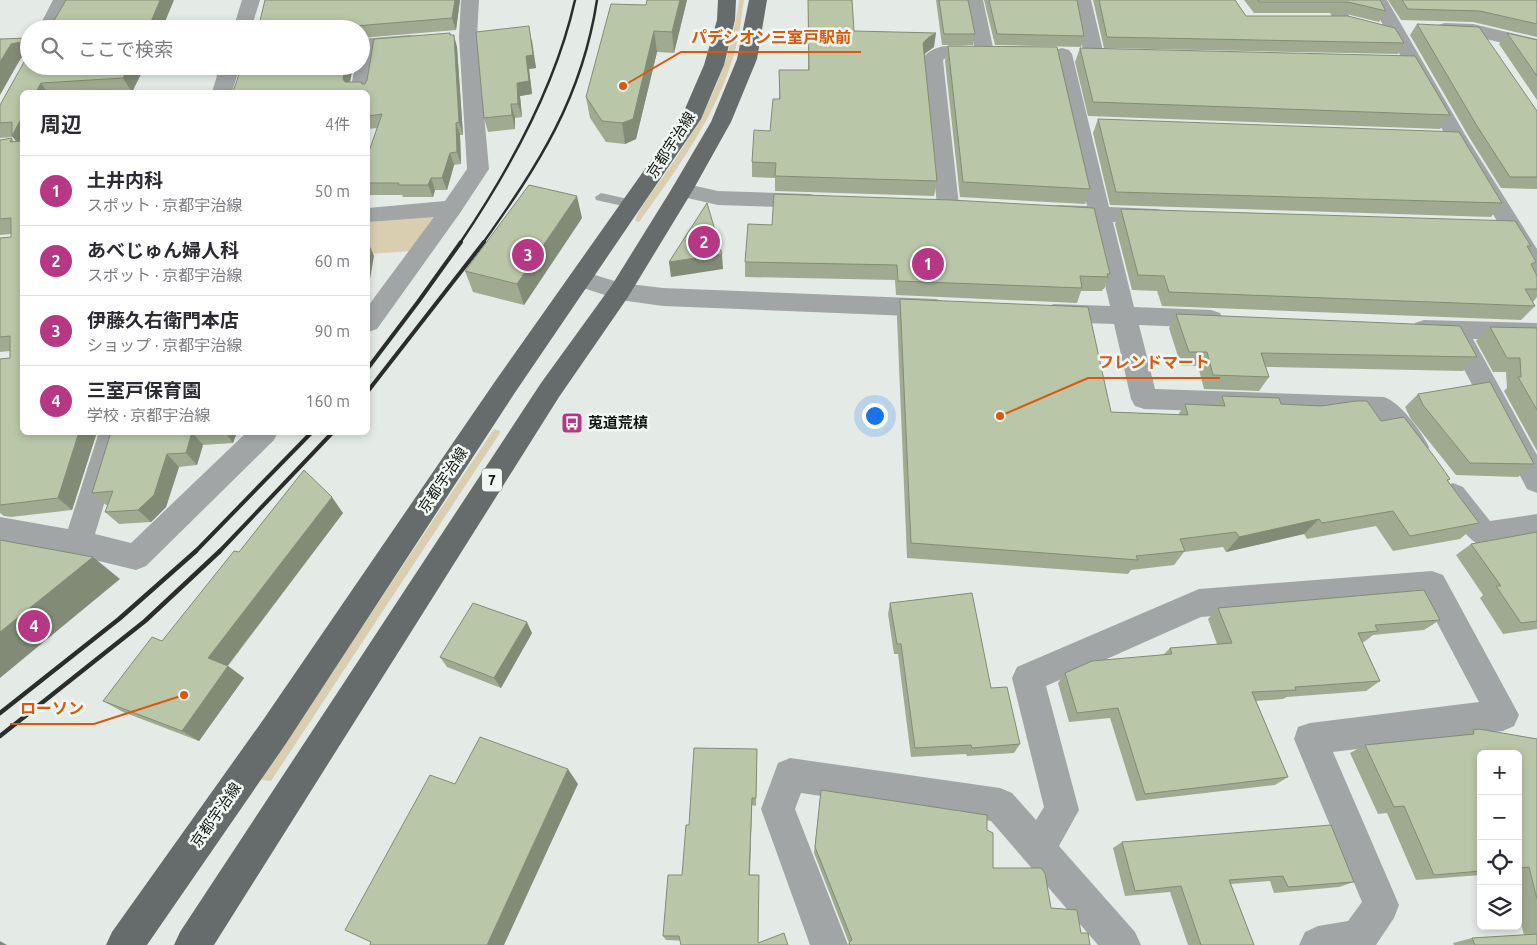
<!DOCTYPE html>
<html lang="ja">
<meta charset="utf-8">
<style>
:root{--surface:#fff;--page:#f7f7f7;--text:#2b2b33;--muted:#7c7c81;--line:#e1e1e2;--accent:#b63784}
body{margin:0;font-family:Ubuntu,"Noto Sans JP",sans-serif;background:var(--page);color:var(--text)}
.controls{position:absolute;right:15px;bottom:15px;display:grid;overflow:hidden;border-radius:8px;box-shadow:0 2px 8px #0003}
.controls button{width:45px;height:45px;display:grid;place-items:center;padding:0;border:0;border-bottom:1px solid var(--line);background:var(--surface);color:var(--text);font:25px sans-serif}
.you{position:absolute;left:874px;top:415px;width:18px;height:18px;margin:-12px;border:4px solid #fff;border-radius:50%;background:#1a73e8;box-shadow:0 0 0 8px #1a73e833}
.badge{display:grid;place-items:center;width:32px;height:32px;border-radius:50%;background:var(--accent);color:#fff;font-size:16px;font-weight:700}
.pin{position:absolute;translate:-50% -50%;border:2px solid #fff;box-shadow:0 1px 5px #0006}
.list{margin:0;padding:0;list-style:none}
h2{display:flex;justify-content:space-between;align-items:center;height:65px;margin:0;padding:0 20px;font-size:21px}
h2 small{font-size:16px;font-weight:400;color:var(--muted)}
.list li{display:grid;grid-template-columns:32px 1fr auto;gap:15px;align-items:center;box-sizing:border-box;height:70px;padding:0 20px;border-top:1px solid var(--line)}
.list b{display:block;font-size:19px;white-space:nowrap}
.list p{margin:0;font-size:16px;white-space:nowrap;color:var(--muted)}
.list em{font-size:16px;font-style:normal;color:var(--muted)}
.icon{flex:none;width:28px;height:28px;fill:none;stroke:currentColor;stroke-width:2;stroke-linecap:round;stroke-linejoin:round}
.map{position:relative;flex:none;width:1537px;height:945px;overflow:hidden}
.search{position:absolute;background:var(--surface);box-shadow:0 2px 8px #0003;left:20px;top:20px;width:350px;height:55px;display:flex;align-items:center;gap:12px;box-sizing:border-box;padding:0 18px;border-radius:28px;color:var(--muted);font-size:19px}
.panel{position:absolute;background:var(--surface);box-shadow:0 2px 8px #0003;left:20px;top:90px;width:350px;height:345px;border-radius:8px}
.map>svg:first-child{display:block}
.green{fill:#d9ceb0}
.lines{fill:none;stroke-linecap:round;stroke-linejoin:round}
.lane{fill:#a1a5a5;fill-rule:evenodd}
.street{fill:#a1a5a5;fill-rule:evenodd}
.primary{fill:#666c6c;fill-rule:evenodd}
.rail-far2{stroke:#2a2d2b;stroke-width:2.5}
.rail-far1{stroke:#2a2d2b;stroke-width:4}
.rail{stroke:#2a2d2b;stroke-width:4.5}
.wall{fill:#a0aa90}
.shaded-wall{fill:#828b76}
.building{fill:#bac6a8;stroke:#828b76}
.labels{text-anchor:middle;stroke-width:5;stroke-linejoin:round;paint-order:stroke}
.shield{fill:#f1f8f4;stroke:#565a57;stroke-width:1}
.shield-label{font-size:14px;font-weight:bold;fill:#131614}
.street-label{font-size:15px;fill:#131614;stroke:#f1f8f4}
.poi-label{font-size:15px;font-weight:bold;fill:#131614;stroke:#f1f8f4;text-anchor:start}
.leader{fill:none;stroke:#dd560c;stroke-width:2}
.callout-dot{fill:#dd560c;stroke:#f1f8f4;stroke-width:2}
.callout-label{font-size:16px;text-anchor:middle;font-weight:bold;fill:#dd560c;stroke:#f1f8f4;stroke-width:5;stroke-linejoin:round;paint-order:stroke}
</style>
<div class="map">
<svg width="1537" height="945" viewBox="0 0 1537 945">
<rect width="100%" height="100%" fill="#e4ebe7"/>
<path class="green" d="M739 0H744C742 11 741 23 739 34 725 104 680 165 639 222L635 221C638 208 667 173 676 158 710 108 731 60 739 0Z
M437 214 413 251 368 254V220Z
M494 429 500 431V433L271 781 262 780V777Z"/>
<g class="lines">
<path class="lane" d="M601 193 637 201 639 204 632 208 596 200 595 197Z"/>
<path class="street" d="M53 0H71L56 29H38Z
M242 0H260L251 29H233Z
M461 0H479L477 37 489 169 460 213 377 329 368 332V306L434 217 368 222V208L445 201 467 169 459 37Z
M965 0H983L994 52 992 56 946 58 943 60 959 206 956 211 948 213 940 211 937 206 923 58C935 42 957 46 974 46Z
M1073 0H1091L1104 55 1101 59 1094 61 1087 59 1084 55Z
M1323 0H1341L1351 20 1348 24 1342 25 1336 24Z
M1369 0H1387L1467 138 1537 249V276L1529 274 1447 138Z
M1445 23 1473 24 1537 39V51L1473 36 1438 33 1436 29 1438 25Z
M410 35 417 37 419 41 417 45 377 49 370 92 368 95V92H350L355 66H361V39Z
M1062 48 1069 50 1072 54 1109 207 1157 209 1165 211 1168 216 1165 221 1157 223 1113 222 1134 307 1211 310 1220 313 1223 319 1220 325 1211 328 1139 325 1155 389 1384 397C1400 402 1422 432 1429 447L1426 455 1416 458 1406 455 1377 417 1144 409 1135 406 1131 399 1114 324 1054 322 1045 319 1042 313 1045 307 1054 304 1110 306 1090 221 1050 217 1047 212 1050 207 1058 205 1087 206 1052 54 1055 50Z
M220 66H240L232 92H212Z
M682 183 718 191 810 194 818 196 821 201 818 206 810 208 718 205 674 195 671 190 674 185Z
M582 271 621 283 663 288 936 299 945 302 948 308 945 314 936 317 663 306 620 300 574 285 570 279 574 273Z
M1424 320 1537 323V341L1473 339 1537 455V493L1527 489 1448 339 1424 338 1415 335 1412 329 1415 323Z
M99 432H126L95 534 131 543 247 432H278L274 440 146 566 136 570 78 556 0 541V517L68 529Z
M1453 483 1463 487 1490 521 1537 514V538C1525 540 1492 548 1482 546 1468 542 1445 508 1439 495L1443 487Z
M1432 571 1443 575 1519 715 1514 726 1503 731 1333 752 1399 905 1394 918 1376 945H1299L1305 932 1318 926 1348 921 1362 902 1294 739 1298 727 1310 723 1479 702 1424 598 1201 617 1046 686 1079 810 1059 846 1135 932 1141 945H1098L991 821 801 793 795 809 848 945H810L761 809 778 763 790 758 1000 788 1012 793 1036 820 1044 807 1012 678 1017 667 1199 589Z"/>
<path class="primary" d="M718 0H736L735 20 724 65 701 119 514 394 287 742 147 945H106L112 932 263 720 496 380 681 118 704 65 717 20Z
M749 0H767L757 59 731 122 693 190 628 297 559 397 214 945H174L180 932 541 383 612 285 671 190 711 122 737 59Z"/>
<path class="rail-far2" d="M460 243C508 172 556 85 575 0
M483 243C539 164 582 98 597 0"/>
<path class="rail-far1" d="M368 368 418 302 461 242
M368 391 484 242
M195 552 312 432
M219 552 333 432"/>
<path class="rail" d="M0 713 119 619 196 551
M0 736 145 621 220 551"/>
</g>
<path class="wall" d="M265 0H460L456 30 361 38V29H258Z
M687 0 674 53 657 52 636 139 625 144 606 142 590 118 586 97 646 5Z
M808 0H852L854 31 934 47 927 52 924 54 937 181 934 196 775 191V178L752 177V162L770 131 779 99V70H808Z
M936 0H968L975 34 973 45H942Z
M984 0H1077L1084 36 1081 47 995 45Z
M1093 0H1235L1246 16 1404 43 1398 54 1104 48Z
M1244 0H1380L1386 11 1379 22 1342 13H1254Z
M1388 0H1537V37L1473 22 1401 20Z
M1417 24 1537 111V189L1501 188 1469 137 1410 35Z
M450 33 457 47 463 135H460L461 164 454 165 447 190H435L433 197H403L402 195H368V154L377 128 368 129V92L245 71 248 66H353L350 82 362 84H365Z
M1507 33 1537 40V100L1499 44Z
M0 39 29 50V61L26 57 21 58Z
M532 39 536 68 529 69 532 94 520 96 522 117 515 118V129L488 132 484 118Z
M948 46 1090 189 1085 204 960 197 945 61Z
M1080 48 1450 115 1440 129 1088 116 1075 62Z
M29 66H145L132 92H22V432H97L72 510 11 517 4 516 0 513V359L10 358V351L0 352V238L11 237V234L0 235V140L12 138 14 142 16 141 13 137 0 138V105Z
M1098 119 1502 203 1491 217 1110 205 1093 133Z
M1121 209 1531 246 1528 249 1536 262 1532 266 1537 276V297L1533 302 1535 306 1521 320 1162 306 1157 291 1132 290 1115 224Z
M582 218 524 305 473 292 465 271Z
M748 224 1110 274 1104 289H1103L1102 291H1081L1077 303 896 295 895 280 745 277V262Z
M900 299 1111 412 1178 415 1185 404 1216 405 1222 396 1281 404 1381 421 1450 479 1448 481 1479 523 1460 539 1393 551 1376 526 1307 539 1304 534 1226 552 1223 547 1184 552 1174 565 1131 570 1128 574 907 558 897 317Z
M1176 314 1477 357 1463 371 1266 367 1269 377 1259 391 1204 389 1198 366H1181L1169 328Z
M1490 327 1537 328V451L1504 391 1507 388 1506 372H1493L1476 341Z
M1418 394 1534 464 1518 477 1456 475 1411 419 1405 407Z
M111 432H237L233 443 203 445 197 465 179 467 166 507 151 522 119 524 105 512 108 505H106L92 493Z
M343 513 228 666 244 678 199 741 123 712 103 701 162 641 239 552Z
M1537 532V629L1503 634 1480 598 1483 595 1456 555 1471 544Z
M890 603 991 688 1020 744 1014 753 967 756 966 754 911 757 898 654H894L888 614Z
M1218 608 1440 620 1424 630 1373 635 1364 642H1362L1380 681 1366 691 1287 697 1283 699 1256 701 1288 777 1275 785 1136 801 1110 718 1069 722 1058 683 1065 673 1163 655 1170 648 1217 644 1208 619Z
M532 633 501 688 447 667 440 657Z
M1473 730 1537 739V945H1454L1453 943 1472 938 1524 935 1518 913V754H1481V875L1416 880 1387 813 1378 814 1350 753 1365 745 1464 735Z
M757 749 756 806 752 805 750 875 758 943 788 945 666 940 663 936 682 875Z
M821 790 987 830 993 868 1051 908 1081 933 1090 945H848L849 943 814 853Z
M1122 842 1354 882 1339 887 1274 893 1270 881 1231 884 1254 945H1188L1170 892 1125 896 1113 848Z"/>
<path class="shaded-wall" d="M160 0H174L162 29H148Z
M455 0H460L456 30 452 18Z
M680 0H687L674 53 672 32Z
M529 26 536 68 529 69 532 94 520 96 522 117 518 104 517 83 526 56Z
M654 31 657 52 636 139 625 144 622 123Z
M936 33 934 47 927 52 921 58 923 43 929 37Z
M454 35 457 47 463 135 459 122Z
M20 42 21 50 26 57 21 58 0 95V62L11 44Z
M129 66H145L132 92 123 78Z
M346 66H353L348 92 343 79Z
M41 83 47 92H36Z
M511 104 515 118V129L512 115Z
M22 117V149L12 136Z
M456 123 460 135 461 164 457 152Z
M450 153 454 165 447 190 442 178Z
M431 178 435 190 433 197 428 185Z
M577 196 582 218 524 305 517 284Z
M368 242 374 256 368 291Z
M722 254 723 269 671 277 669 262Z
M79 432H97L72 510 58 498Z
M192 432 203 445 197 465 186 453Z
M225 432H237L233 443Z
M167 454 179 467 166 507 151 522 138 510Z
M332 497 343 513 224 670 208 658Z
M1319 519 1304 534 1226 552 1239 537Z
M93 557 120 579 0 678V632Z
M527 622 532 633 501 688 494 678Z
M228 666 244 678 199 741 182 731Z
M568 769 578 784 504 945H487Z
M752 798V805L749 881V875Z
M0 941 7 945H0Z"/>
<path class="building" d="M66 0H160L148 29H49Z
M265 0H455L452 18 355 26V29H258Z
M647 0H680L672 32 654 31 633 119 622 123 602 121 586 97 611 4 646 5Z
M808 0H852L854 31 936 33 929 37 923 43 937 181 775 176 776 163 752 162 754 130 770 131 773 99H780L779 70H809Z
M939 0H968L975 34H944Z
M989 0H1077L1084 36 997 34Z
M1099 0H1235L1246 16H1348L1395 28 1404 43 1107 37Z
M1258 0H1380L1386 11 1348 2H1259Z
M1402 0H1537V24L1480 11 1408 9Z
M1417 24 1479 27 1537 111V177H1510L1477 126Z
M529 26 533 55 526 56 529 81 517 83 518 104H511L512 115 484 118 476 32Z
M450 33V35H454L459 122 456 123 457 152 450 153 442 178H431L428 185H398L399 183H368V154L382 114 368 116V92H233L240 71H245L248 66H346L343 79 345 82H361L362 84H365L367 80 374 39Z
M1507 33 1537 40V76Z
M29 38V50H21L20 42 11 44 0 62V39Z
M948 46 1057 47 1090 189 963 182Z
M1080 48 1415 56 1450 115 1093 102Z
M24 62H29V66H129L123 78 41 83 36 92H22V117L12 136V122L0 123V105Z
M1098 119 1459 132 1502 203 1116 192Z
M12 138 10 142 22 141V432H79L58 498 0 505V359L10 358V336L0 337V238L11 237V218L0 219V140Z
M529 185 577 196 517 284 465 271Z
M774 194 951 200 1094 208 1110 274H1107L1108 277 1080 276 1082 288 898 281 897 265 745 262 748 224 772 225Z
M707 203 722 254 669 262Z
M1121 209 1515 221 1531 246H1527L1536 262 1531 264 1537 276V289H1525L1535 306 1169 292 1164 276 1138 275Z
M900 299 1088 307 1111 412 1188 415 1185 404 1225 406 1222 396 1279 398 1281 404 1321 406 1356 401H1367L1381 421 1404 417 1436 459 1450 479 1447 480 1479 523 1410 536 1393 511 1322 523 1319 519 1239 537 1236 532 1180 539 1185 551 1136 556 1138 560 911 543Z
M1176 314 1460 326 1477 357 1261 353 1269 377 1213 375 1207 352H1189Z
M1490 327 1537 328V410L1518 377H1521L1520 358H1507Z
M1490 382 1534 464 1470 463 1423 405 1418 394Z
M111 432H192L186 453 167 454 154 495 138 510 105 512 113 491 92 493Z
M304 470 332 497 208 658 228 666 182 731 103 701 152 637 162 641 234 551 239 552Z
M1537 532V621L1521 623 1496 586H1501L1471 544Z
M0 540 93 557 0 632Z
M1424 590 1440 620 1375 625 1378 631 1358 633 1380 681 1295 687 1296 690 1252 692 1288 777 1145 794 1118 708 1077 713 1065 673 1092 661 1172 654 1170 648 1232 643 1218 608Z
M972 593 991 688 1007 687 1020 744 972 748 971 745 915 748 901 644H897L890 603Z
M473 603 527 622 494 678 440 657Z
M1479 729 1537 739V899L1529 867 1518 868V754H1481V871L1434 875 1404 806 1394 807 1365 745 1474 734 1473 730Z
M480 737 568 769 487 945H370L371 942 345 930 430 775 455 784Z
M694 748 757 749 756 798H752L749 875H759L758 943 784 933 788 945H681L679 936H663L668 875H682L686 825H689Z
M821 790 987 815V830L993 833V868H1041L1045 873 1051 908 1077 910 1081 933H1088L1090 945H850L849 943 852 940 815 847Z
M1331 825 1354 882 1288 887 1283 876 1229 880 1254 945H1201L1181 886 1135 891 1122 842Z
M1537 934V945H1475L1472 938Z"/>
<defs>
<g id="bus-square" transform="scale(1.125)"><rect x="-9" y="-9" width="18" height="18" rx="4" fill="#b63784" stroke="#f1f8f4"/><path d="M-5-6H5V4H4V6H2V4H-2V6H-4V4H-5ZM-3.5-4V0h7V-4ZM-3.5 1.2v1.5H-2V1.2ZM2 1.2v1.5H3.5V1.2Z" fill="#fff"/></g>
</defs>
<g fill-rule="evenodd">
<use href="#bus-square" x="572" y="423"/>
</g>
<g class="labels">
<rect class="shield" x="482" y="468.5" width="20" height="23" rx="4"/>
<g class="shield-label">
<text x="492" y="485">7</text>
</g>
<g class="street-label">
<text transform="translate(671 145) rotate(-57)" y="5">京都宇治線</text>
<text transform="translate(443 480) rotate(-56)" y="5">京都宇治線</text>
<text transform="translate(216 815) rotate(-55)" y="5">京都宇治線</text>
</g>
<g class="poi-label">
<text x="588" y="428">莵道荒槙</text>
</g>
</g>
<path class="leader" d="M623 86L681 52H861M1000 416L1088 378H1220M184 695L94 724H10"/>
<g class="callout-dot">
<circle cx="623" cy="86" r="5"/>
<circle cx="1000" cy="416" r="5"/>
<circle cx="184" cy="695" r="5"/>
</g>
<g class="callout-label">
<text x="771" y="43">パデシオン三室戸駅前</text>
<text x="1154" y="368">フレンドマート</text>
<text x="52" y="714">ローソン</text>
</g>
</svg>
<div class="controls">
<button>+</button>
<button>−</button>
<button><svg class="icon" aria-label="locate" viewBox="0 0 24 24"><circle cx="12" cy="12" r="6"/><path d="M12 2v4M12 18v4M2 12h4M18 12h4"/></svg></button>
<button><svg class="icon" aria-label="layers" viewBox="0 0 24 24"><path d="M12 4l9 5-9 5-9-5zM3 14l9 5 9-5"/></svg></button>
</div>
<div class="you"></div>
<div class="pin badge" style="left:928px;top:264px">1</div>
<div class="pin badge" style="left:704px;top:242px">2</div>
<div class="pin badge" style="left:528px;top:255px">3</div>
<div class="pin badge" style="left:34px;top:626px">4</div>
<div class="search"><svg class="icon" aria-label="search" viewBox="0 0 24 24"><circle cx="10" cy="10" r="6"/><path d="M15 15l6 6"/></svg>ここで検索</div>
<section class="panel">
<h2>周辺<small>4件</small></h2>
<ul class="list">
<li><span class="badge">1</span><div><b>土井内科</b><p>スポット · 京都宇治線</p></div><em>50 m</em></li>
<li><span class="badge">2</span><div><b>あべじゅん婦人科</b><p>スポット · 京都宇治線</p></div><em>60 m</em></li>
<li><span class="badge">3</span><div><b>伊藤久右衛門本店</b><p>ショップ · 京都宇治線</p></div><em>90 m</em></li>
<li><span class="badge">4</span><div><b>三室戸保育園</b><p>学校 · 京都宇治線</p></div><em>160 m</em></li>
</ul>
</section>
</div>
